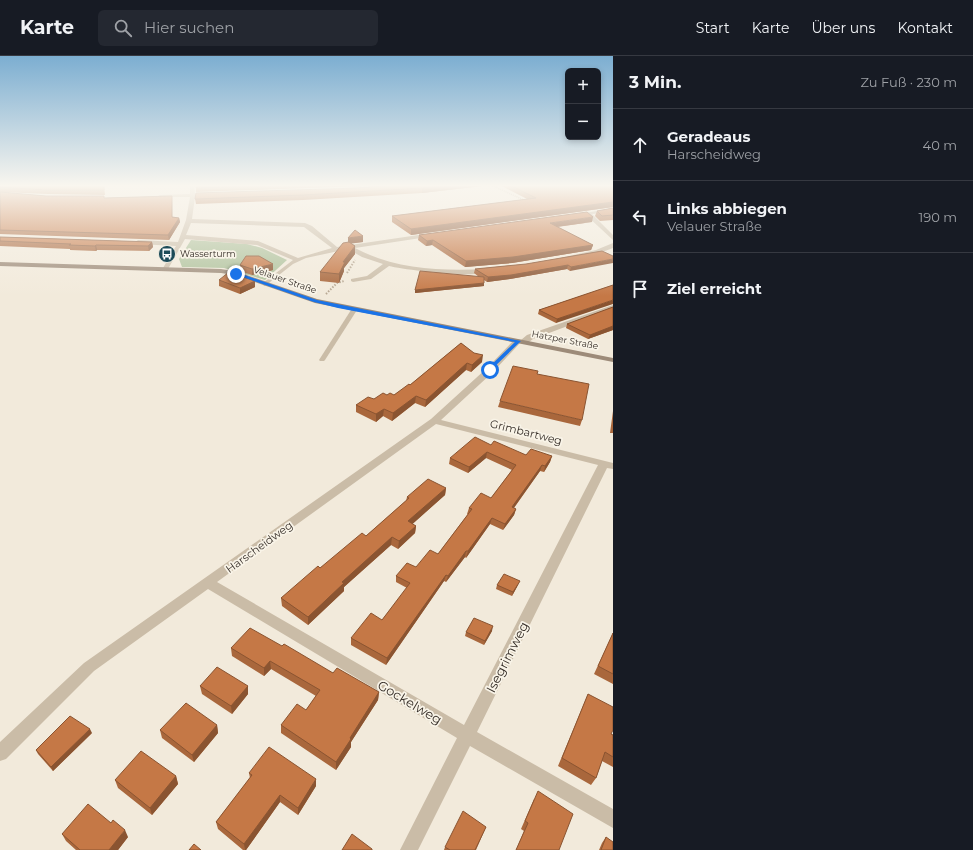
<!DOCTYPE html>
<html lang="de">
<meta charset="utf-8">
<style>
:root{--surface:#171b24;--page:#242831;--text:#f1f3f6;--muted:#9ea1a6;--line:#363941}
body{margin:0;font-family:Montserrat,sans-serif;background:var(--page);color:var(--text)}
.controls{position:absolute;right:12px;top:12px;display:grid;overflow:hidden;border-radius:6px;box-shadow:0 2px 6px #0003}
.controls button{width:36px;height:36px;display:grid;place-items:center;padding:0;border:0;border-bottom:1px solid var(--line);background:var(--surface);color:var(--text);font:20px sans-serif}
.stop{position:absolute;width:12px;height:12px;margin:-9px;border:3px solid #1a73e8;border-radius:50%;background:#fff}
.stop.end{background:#1a73e8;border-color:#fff;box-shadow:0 1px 4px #0008}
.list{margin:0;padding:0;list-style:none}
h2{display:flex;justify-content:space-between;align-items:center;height:52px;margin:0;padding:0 16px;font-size:17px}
h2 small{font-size:13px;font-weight:400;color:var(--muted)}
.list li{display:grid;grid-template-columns:26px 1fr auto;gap:12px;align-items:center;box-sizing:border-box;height:72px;padding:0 16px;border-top:1px solid var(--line)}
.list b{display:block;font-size:15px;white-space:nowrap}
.list p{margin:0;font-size:13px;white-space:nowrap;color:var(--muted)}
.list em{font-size:13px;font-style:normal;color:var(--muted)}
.icon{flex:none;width:22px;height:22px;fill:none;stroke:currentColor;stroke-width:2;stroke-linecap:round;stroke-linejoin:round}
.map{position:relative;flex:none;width:613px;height:794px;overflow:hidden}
header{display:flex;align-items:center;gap:24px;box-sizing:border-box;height:56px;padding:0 20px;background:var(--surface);border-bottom:1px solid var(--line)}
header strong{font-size:19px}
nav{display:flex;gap:22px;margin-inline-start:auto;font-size:14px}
.search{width:280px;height:36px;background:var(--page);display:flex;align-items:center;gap:10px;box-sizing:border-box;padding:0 14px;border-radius:6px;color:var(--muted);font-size:15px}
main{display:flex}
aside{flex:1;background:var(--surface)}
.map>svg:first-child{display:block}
.green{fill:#aec19b}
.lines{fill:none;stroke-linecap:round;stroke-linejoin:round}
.path-far1{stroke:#b6a691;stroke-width:1.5;stroke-dasharray:1 1;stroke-linecap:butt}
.path{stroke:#b6a691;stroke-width:2;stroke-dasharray:1.5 1.5;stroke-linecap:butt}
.service{fill:#cabca7;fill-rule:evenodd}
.minor{fill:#cabca7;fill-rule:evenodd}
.secondary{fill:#9d8b79;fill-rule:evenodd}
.wall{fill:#a9673c}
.shaded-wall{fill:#8a5431}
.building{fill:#c57846;stroke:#8a5431}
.route{fill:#1a73e8}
.labels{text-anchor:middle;stroke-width:3.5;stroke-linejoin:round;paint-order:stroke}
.far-poi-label{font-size:9px;fill:#362e28;stroke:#f9f4e8;text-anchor:start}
.far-street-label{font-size:9px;fill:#362e28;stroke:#f9f4e8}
.street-label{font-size:11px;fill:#362e28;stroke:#f9f4e8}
.near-street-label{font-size:13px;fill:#362e28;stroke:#f9f4e8}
</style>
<header>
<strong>Karte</strong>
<div class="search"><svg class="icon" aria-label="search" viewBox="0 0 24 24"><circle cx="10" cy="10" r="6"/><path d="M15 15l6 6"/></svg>Hier suchen</div>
<nav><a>Start</a><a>Karte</a><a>Über uns</a><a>Kontakt</a></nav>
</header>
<main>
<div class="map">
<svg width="613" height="794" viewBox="0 0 613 794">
<rect width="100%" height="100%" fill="#f2eadb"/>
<path class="green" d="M191 184 247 188 262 192 287 204 265 224 224 212 182 211 179 203Z"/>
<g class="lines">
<path class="path-far1" d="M491 129 526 145"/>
<path class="path" d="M347 217 355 204
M326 238 337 227 344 225"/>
<path class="service" d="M354 252 357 254 325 304 324 305H320L319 304 351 254Z"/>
<path class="minor" d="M190 129H194L195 138H208L210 139 195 141 192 163 305 167 312 170 337 191 432 177 435 179 434 180 355 192C396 214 442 215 487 213L490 215C479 223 405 214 389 210L371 223 353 226 351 225V223L367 220 383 208 362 201 348 193 306 202 293 208 265 230 263 229V227L293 204 257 189 185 183 168 213H164L163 212 176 190 138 188 135 186 138 184 178 186 186 164 190 141H160L158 140 160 139 190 138ZM191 167 304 171 332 192 298 202 258 185 186 179Z
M613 152V156L592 158 613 179V184L586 159 577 161 574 159Z
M613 187V192L597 198 563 204 560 202 596 194Z
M613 249V253L533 283 526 288 520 287 493 316 441 364 613 407V413L607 412 477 676 613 753V772L470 690 418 794H400L457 682 208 533 94 615 6 703 0 705V686L84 607 431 363 487 312 515 283 521 284 527 279ZM436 368 598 409 464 669 217 526Z"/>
<path class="secondary" d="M0 206 221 213 238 216 317 243 613 302V306L315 247 235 219 221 217 0 210Z"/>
</g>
<path class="wall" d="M0 129H104L105 139 48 138 0 136Z
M198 129H491L422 137 303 144 196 148 195 143 390 129 196 136V132Z
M500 129H613V151L411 179 392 166V160L527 143Z
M0 136 46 140 104 142 172 140V161L179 162 180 166 169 184 0 178Z
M613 152V164L600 165 595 160 597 155Z
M592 166 557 171 593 189 591 194 512 207 465 211 432 189 426 190 418 184 419 179Z
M363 180V186L351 187 355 198 344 212V215L339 227 320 225V216L348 186V182Z
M0 181 152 186 153 191 149 195 97 194 96 195 70 194V193L0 190Z
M602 195 570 215 567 213 510 223 487 226 484 224V230L415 237V234L479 221 474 217 475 213 526 208Z
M240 209 273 214 252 219 240 215Z
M239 216 240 219 255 225V231L240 238 219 230V224Z
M613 229 556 267 538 258 539 254Z
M613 251V274L588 283 566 272 567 268Z
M461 287 482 306 471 316 466 314 425 351 415 347 392 365 383 360 376 366 356 356V349L387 339H394L410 329Z
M500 345 582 364 580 370 498 351Z
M613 355V377H610Z
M491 389 526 399 552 400 550 406 544 416 540 415 514 452 516 453 514 459 503 474 490 468 466 502 465 501 446 526 444 525 386 609 351 589V582L382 564 407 532 396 526V520L416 511 438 498 468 458H467L469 452 491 442 512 414 486 402 468 417 449 408 450 402Z
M446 432 445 439 412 468 416 470 415 477 398 493 391 489 344 531V535L308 569 282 550 281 542 320 512 366 480 406 445 407 441Z
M497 529H518L512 540 496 533Z
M492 575 484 589 465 580 466 576Z
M613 577V628L594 618Z
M282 590 333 617 379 636 378 644 351 686V691L336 714 281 677V669L306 654 316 640 271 613 264 620 232 600 231 592Z
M200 630H248V638L232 658 202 638Z
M588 638 611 678 613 679V711L602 705 596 722 591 729 558 710Z
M217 669 218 677 194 706 162 682 160 674Z
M92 677 53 715 38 698 36 694Z
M249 717 316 730 298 759 280 746 246 794H243L218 773 216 766 250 722Z
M176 720 178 728 152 759 118 732 115 724Z
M534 743 559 794H516L524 775 521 773Z
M486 771 476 794H444L445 791Z
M62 778 128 781 118 794H76L66 785Z
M606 781 613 794H599L602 787Z"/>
<path class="shaded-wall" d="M453 129H491L422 137V132Z
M613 146V151L411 179V173Z
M593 161 592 166 548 172 550 167Z
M179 162 180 166 169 184 168 179Z
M363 180V186L348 188V182Z
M433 184 432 189 426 190 427 185Z
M152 186 153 191 149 195 148 190Z
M96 189 97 194 96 195 95 190Z
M593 189 591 194 512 207 465 211 466 205Z
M355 190V198L344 212V215L339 227V218L343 206Z
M613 203V207L570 215 571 211Z
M273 208V214L252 219V213Z
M568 209 567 213 510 223 487 226 488 221Z
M239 216 240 222 234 218Z
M255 225V231L240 238V232Z
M484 227V230L415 237V234Z
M613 244V248L556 267 557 263Z
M613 270V274L588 283 590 279Z
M483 299 482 306 471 316 472 309Z
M467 307 466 314 425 351 426 344Z
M416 340 415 347 392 365 393 357Z
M384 353 383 360 376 366V358Z
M487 396 486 402 468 417 469 411Z
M552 400 550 406 544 416 545 410Z
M542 409 540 415 510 457 512 451Z
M446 432 445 439 407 473 408 465Z
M516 453 514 459 503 474 505 468Z
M492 462 490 468 466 502 468 495Z
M416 470 415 477 398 493 399 485Z
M392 481 391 489 344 531V535L308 569V561L342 526Z
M466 495 465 501 446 526 448 520Z
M446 519 444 525 386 609 387 602Z
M520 525 518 529 512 540 513 536Z
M493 570 492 575 484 589 485 585Z
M270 605 271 613 264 620V612Z
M248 630V638L232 658 231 650Z
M379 636 378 644 351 686V691L336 714V706L350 682Z
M217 669 218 677 194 706 192 699Z
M90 673 92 677 53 715 51 711Z
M176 720 178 728 152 759 150 752Z
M316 723V730L298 759V752Z
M280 739V746L246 794H245L244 788Z
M125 774 128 781 118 794H109Z"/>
<path class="building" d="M0 129H104V134H47L0 131Z
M198 129H273L196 132Z
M395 129H453L422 132 303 139 195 143 196 137 359 132Z
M510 129H613V146L411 173 392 160 536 142Z
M0 136 46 140H104V142L172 140V161L179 162 168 179 0 174Z
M613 152V159L602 160 597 155Z
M587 156 593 161 550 167 593 189 513 201 466 205 433 184 427 185 419 179Z
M355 174 363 180 348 182Z
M0 181 152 186 148 190 96 189 95 190 69 189 71 188 0 185Z
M349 186 355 190 343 206H345L339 218 320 216 343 187Z
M602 195 613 200V203L571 211 568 209 511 219 488 221 475 213 526 208Z
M246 200H259L273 208 252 213 240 209Z
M236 215 239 216 234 218 255 225 240 232 219 224 229 216 234 218Z
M420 215 484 221V227L415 234Z
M613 229V244L557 263 539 254Z
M613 251V270L590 279 567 268Z
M461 287 474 297 483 299 472 309 467 307 426 344 416 340 393 357 384 353 376 358 356 349 368 341 374 343 383 337 387 339 390 337 394 339 409 328 410 329Z
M513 310 538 315 537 318 589 328 582 364 500 345Z
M475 381 491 389 494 385 526 399 531 393 552 400 545 410 542 409 512 451 516 453 505 468 492 462 468 495H466L448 520 446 519 387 602 351 582 371 557 382 564 410 527 396 520 407 507 416 511 430 494 438 498 472 453 469 452 481 437 491 442 516 409 487 396 469 411 450 402Z
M428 423 446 432 408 465 416 470 399 485 392 481 342 526 344 527 308 561 281 542 318 510 320 512 362 477 366 480 409 442 407 441Z
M504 518 520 525 513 536 497 529Z
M474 562 493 570 485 585 466 576Z
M250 572 282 590 284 588 333 617 337 612 379 636 350 682 351 683 336 706 281 669 297 648 306 654 320 634 270 605 264 612 231 592Z
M613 577V618L598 610Z
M217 611 248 630 231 650 200 630Z
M588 638 613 651V674L611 678 613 679V701L605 696 596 722 562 702Z
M186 647 217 669 192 699 160 674Z
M70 660 90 673 51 711 36 694Z
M269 691 316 723 298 752 280 739 244 788 216 766 252 719 249 717Z
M141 695 176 720 150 752 115 724Z
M538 735 573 758 559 794H516L528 767 525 765Z
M88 748 111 767 113 764 125 774 109 794H80L62 778Z
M463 755 486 771 475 794H450L445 791Z
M352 778 372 793V794H342Z
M606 781 613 786V794H601Z
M194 788 201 794H189Z"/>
<linearGradient id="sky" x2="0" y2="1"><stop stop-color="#7caed1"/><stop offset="0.54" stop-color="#f9f6ef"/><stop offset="1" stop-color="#f9f6ef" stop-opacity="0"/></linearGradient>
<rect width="613" height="240" fill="url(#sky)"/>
<path class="route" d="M236 216 317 244 521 285 490 315H488V312L515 286 338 252 314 246 234 218Z"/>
<defs>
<g id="bus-disc" transform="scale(0.9)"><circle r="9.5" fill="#1d4b58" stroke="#f9f4e8"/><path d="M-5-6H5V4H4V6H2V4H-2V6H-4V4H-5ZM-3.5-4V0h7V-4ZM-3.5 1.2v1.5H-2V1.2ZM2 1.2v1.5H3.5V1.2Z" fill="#fff"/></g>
</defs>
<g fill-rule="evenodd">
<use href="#bus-disc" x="167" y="198"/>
</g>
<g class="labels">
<g class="far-poi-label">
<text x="180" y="201">Wasserturm</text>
</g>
<g class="far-street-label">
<text transform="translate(285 224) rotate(19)" y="3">Velauer Straße</text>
<text transform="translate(565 284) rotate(11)" y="3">Hatzper Straße</text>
</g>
<g class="street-label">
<text transform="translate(526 376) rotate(14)" y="4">Grimbartweg</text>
<text transform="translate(259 491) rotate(-36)" y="4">Harscheidweg</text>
</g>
<g class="near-street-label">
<text transform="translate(507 601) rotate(-63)" y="5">Isegrimweg</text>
<text transform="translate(410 646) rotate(31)" y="5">Gockelweg</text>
</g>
</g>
</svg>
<div class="controls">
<button>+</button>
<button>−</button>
</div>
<div class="stop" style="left:490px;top:314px"></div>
<div class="stop end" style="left:236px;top:218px"></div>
</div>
<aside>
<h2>3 Min.<small>Zu Fuß · 230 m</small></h2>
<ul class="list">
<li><svg class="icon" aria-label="ahead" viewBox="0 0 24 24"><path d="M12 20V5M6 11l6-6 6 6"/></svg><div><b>Geradeaus</b><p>Harscheidweg</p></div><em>40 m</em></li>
<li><svg class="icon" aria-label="left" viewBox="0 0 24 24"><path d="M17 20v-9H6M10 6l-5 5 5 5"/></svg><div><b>Links abbiegen</b><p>Velauer Straße</p></div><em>190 m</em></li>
<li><svg class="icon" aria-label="arrive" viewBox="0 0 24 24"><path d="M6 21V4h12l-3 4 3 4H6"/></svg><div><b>Ziel erreicht</b></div></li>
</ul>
</aside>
</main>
